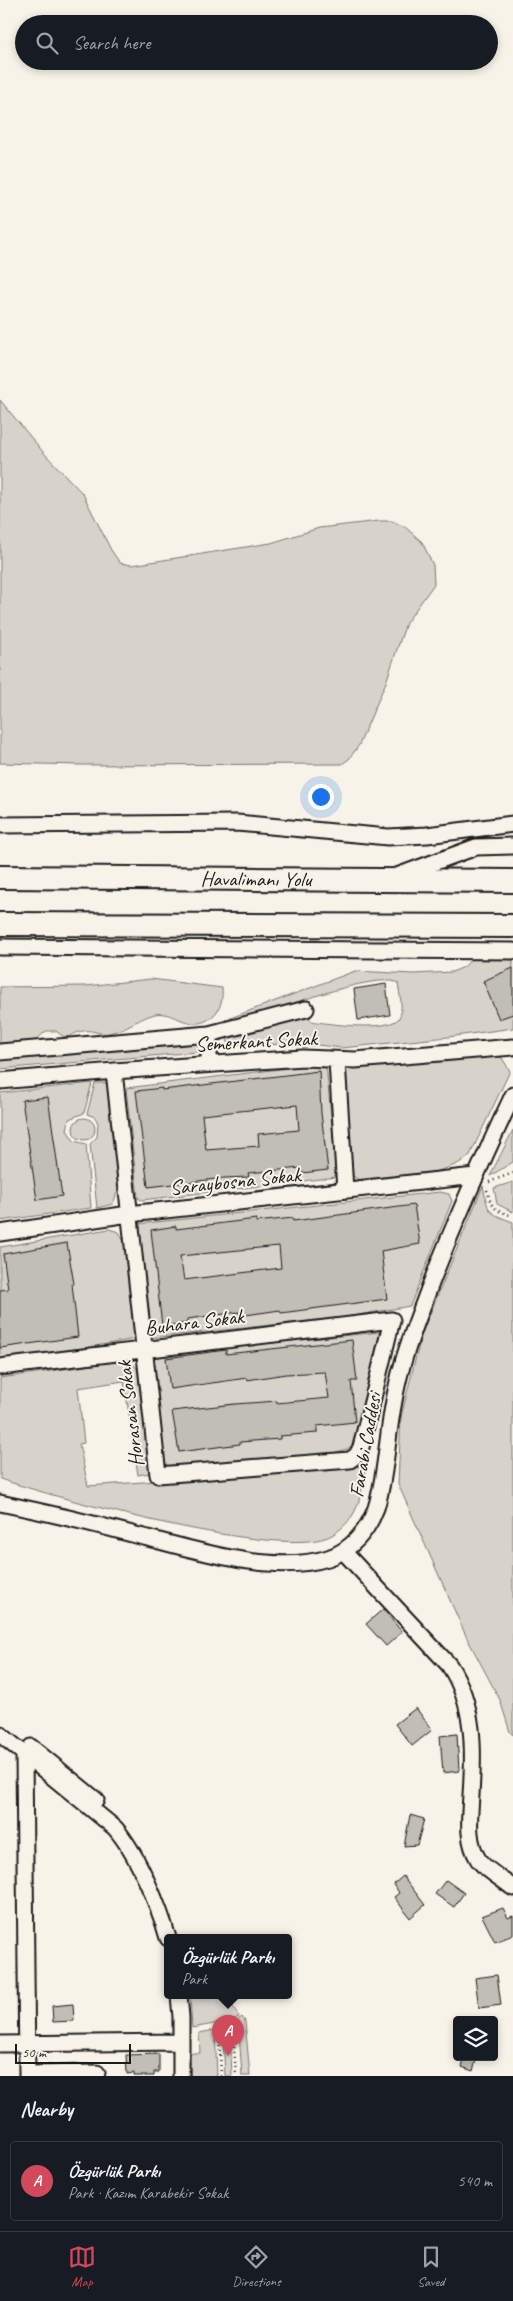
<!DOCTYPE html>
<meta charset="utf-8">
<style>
:root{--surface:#171b24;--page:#20242c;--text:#f1f3f6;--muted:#9ea1a6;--line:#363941;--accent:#d1495b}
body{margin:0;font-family:Caveat,sans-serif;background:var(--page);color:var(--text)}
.controls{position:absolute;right:15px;bottom:15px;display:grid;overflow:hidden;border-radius:5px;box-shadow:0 2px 8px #0003}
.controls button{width:45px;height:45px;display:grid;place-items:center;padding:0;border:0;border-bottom:1px solid var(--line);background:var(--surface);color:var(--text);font:25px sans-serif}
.scale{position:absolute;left:15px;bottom:12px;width:116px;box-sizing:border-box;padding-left:5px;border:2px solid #1c1c1c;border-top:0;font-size:14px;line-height:18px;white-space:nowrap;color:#1c1c1c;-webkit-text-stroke:4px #f7f3e8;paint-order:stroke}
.you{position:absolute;left:320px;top:796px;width:18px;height:18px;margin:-12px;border:4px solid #fff;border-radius:50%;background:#1a73e8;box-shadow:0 0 0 8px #1a73e833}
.badge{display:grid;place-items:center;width:32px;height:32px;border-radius:50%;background:var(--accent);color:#fff;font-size:16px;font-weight:700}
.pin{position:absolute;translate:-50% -41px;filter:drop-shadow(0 1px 2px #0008)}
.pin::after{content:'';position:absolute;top:26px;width:18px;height:15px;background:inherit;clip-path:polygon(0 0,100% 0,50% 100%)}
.popup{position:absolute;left:164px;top:1934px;width:128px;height:65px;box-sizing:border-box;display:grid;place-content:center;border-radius:5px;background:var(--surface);filter:drop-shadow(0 1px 4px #0005);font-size:16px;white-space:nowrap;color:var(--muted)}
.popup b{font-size:19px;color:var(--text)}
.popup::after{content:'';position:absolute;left:50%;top:100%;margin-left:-10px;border:10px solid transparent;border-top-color:var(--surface)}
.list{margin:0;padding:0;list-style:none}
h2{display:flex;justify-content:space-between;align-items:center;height:65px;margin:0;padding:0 20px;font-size:21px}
h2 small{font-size:16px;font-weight:400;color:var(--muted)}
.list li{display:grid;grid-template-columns:32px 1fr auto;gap:15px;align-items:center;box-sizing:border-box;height:80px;margin:0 10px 10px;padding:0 10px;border:1px solid var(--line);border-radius:5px}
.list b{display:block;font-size:19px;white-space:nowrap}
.list p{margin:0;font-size:16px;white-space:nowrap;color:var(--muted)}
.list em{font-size:16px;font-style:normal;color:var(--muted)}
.icon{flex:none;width:28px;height:28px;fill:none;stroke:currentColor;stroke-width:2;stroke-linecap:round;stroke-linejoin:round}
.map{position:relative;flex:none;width:513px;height:2076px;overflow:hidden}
.search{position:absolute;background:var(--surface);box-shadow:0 2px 8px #0003;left:15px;right:15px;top:15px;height:55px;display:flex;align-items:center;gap:12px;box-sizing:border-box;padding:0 18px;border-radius:28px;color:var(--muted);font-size:19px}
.sheet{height:155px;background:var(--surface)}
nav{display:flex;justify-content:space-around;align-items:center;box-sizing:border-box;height:70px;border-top:1px solid var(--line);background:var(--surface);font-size:14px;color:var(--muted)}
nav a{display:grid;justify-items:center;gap:2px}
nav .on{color:var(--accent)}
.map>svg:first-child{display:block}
.green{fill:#d7d3cb;stroke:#7a7874}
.building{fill:#c0beb5;stroke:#1c1c1c;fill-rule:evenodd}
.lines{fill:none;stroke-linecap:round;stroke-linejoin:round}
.minor-casing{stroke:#1c1c1c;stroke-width:19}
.highway-casing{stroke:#1c1c1c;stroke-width:26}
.path{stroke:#1c1c1c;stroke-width:2.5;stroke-dasharray:1 4;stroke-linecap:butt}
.minor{stroke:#f7f3e8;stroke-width:15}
.highway{stroke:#f7f3e8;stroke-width:22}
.labels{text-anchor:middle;stroke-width:4;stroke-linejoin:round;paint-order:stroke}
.street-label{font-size:21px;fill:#1c1c1c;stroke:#f7f3e8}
</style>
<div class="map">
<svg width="513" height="2076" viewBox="0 0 513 2076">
<rect width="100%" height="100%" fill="#f7f3e8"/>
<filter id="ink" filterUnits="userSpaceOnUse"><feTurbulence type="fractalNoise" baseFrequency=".02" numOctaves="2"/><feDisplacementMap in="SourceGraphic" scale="10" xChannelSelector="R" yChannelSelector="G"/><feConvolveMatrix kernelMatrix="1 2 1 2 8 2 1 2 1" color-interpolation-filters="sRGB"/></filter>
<g filter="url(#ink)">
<path class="green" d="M0 400 43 452 83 494 111 550 120 563 132 565 271 543 319 528 379 521H392L405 527 422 542 433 565 434 584 406 623 386 682 359 745 349 759 342 764 81 765 0 763Z
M474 956H513V1028L448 1037 342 1048 318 1045 228 1044 227 1034 307 1013 311 1021C328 1024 389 1032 399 1018 404 1010 399 992 398 983 374 970 256 1017 226 1027L225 1020 355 971 414 974 452 972 464 967Z
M151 979 222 988C223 998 221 1009 213 1016 191 1035 175 1010 155 1014 139 1018 125 1030 109 1033 100 1035 92 1029 83 1031 70 1033 69 1043 56 1031H46L34 1042 0 1046V987L86 986Z
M201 1041 203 1045 200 1051 197 1052 0 1069V1055Z
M490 1054 502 1058 510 1071 470 1155C448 1177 389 1178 359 1180L353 1176 345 1068Z
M321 1064 326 1065 337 1177 142 1200 138 1198 126 1088Z
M92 1083 84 1113 69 1119 67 1130 74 1141 86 1144 91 1208 0 1221V1093Z
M95 1083H107L110 1086 120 1184 113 1204 97 1208 90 1144 97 1137 98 1123 95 1117 87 1114Z
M73 1129a11 11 0 1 1 22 0a11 11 0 1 1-22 0Z
M513 1130V1162L490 1176Z
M513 1182V1212L497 1204 494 1188Z
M483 1186C489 1213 486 1212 513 1222V1735L510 1732 500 1700 466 1636 398 1484 401 1417 422 1333Z
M440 1192 449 1194 452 1201 410 1306 346 1317 150 1338 137 1224Z
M109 1229 119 1232 126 1245 135 1339 90 1347 0 1359V1247Z
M380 1332 353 1445 347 1449 333 1453 164 1467 154 1355Z
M129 1360 137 1368 150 1473 138 1475 124 1381 78 1388 84 1443 79 1444 88 1486 362 1466 365 1471C360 1499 359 1518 332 1535 287 1562 56 1498 0 1479V1378Z
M190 1995H226L239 2017 231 2021 192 2028Z
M242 2017 245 2021 250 2076H242L239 2032 237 2027 233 2024Z
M215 2030 217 2076H190V2053H200L199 2033Z
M227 2031 230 2033 232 2076H225L223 2036Z"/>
<path class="building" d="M513 968V1014L499 1019 483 981Z
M386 984 390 1015 358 1020 354 989Z
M319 1071 321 1113 328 1170 302 1173 301 1168 248 1173 249 1177 224 1178 148 1187 136 1091 162 1088V1090ZM297 1105 299 1130 258 1134 259 1146 206 1150 202 1115Z
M48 1097 62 1196 37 1200 22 1100Z
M414 1205 420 1244 381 1251 387 1299 281 1313 280 1310 239 1316V1312L187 1319V1323L162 1326 151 1230 176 1226V1229L256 1219V1222L293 1218V1221ZM279 1246 281 1268 184 1280 180 1256Z
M67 1243 74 1284H72L78 1337 0 1348V1290L8 1289 3 1254Z
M352 1340 357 1381H351L355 1422 317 1426V1433L280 1436V1439L240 1442V1444L179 1452 172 1411 235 1404 277 1401V1403L329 1398 325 1372 286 1374 247 1380V1378L170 1389 166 1358 226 1350V1354Z
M383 1609 402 1632 386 1646 366 1624Z
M416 1708 432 1730 412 1746 395 1724Z
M457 1734 459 1771 443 1773 440 1736Z
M410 1815 424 1819 417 1845 404 1846Z
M403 1876 425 1905 410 1918 394 1897 399 1893 394 1884Z
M446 1880 464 1893 454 1907 435 1894Z
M503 1908 508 1918 513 1916V1935L495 1942 482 1916Z
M497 1975 501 2005 479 2008 475 1978Z
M73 2004 74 2021 53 2022 52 2006Z
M159 2054V2072H154V2076H134V2073L127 2074 126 2055Z
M465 2057H477L473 2071 462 2067Z"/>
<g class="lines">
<g class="minor-casing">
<path id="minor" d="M0 825 237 823 388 837 427 835 513 824
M397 876 476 847 513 846
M0 947 513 951
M209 1034V1064
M0 1052 209 1034 306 1009
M337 1061 345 1190
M0 1081 114 1071 303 1058 355 1060 513 1047
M0 1233 129 1214 475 1176
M0 1367 392 1320 361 1447 357 1455 350 1460 158 1475 114 1071
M0 1503C44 1512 88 1522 132 1534 190 1548 270 1576 328 1558 351 1551 368 1530 376 1508 383 1486 385 1463 388 1441 391 1416 395 1390 402 1366 408 1344 416 1323 424 1302 450 1231 481 1163 513 1095
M344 1552 449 1665C475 1704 474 1750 471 1795 470 1816 466 1840 478 1859 483 1868 504 1880 513 1888
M0 1734 115 1828C137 1853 159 1906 168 1938
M31 1747 96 1800
M24 1754 27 2076
M179 1995 181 2017V2076
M0 2044 181 2042
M27 2074 97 2073"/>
</g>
<g class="highway-casing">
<g id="highway">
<path id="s1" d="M0 877 513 881"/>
<path d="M0 924 513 926"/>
</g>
</g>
<path class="path" d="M489 1182 513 1173
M487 1190C492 1209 494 1210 513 1216
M221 2076 219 2035 220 2028 229 2026 233 2030 236 2076"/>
<use href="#minor" class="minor"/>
<use href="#highway" class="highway"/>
</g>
</g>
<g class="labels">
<g class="street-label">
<text dy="7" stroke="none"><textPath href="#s1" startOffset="256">Havalimanı Yolu</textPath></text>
<text transform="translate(256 1041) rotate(-3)" y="7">Semerkant Sokak</text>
<text transform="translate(235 1181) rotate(-6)" y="7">Saraybosna Sokak</text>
<text transform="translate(194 1322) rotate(-7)" y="7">Buhara Sokak</text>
<text transform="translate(130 1414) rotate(-97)" y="7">Horasan Sokak</text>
<text transform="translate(365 1445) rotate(-80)" y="7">Farabi Caddesi</text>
</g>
</g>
</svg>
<div class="controls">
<button><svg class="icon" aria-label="layers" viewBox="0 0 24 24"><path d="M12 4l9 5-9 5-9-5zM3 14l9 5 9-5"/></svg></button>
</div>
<div class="scale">50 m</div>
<div class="you"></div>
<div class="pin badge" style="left:228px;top:2056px">A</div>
<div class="popup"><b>Özgürlük Parkı</b>Park</div>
<div class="search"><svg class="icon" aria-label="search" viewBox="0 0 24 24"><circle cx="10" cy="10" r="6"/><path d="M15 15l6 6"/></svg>Search here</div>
</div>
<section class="sheet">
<h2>Nearby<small></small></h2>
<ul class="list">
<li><span class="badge">A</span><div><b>Özgürlük Parkı</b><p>Park · Kazım Karabekir Sokak</p></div><em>540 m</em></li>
</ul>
</section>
<nav>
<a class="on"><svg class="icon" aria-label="map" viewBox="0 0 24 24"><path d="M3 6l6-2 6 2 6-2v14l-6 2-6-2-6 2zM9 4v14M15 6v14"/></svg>Map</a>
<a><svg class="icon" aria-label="directions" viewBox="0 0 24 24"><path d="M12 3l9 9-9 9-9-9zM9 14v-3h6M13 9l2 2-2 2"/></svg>Directions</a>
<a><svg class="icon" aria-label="saved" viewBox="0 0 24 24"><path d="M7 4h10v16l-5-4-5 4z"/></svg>Saved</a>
</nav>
